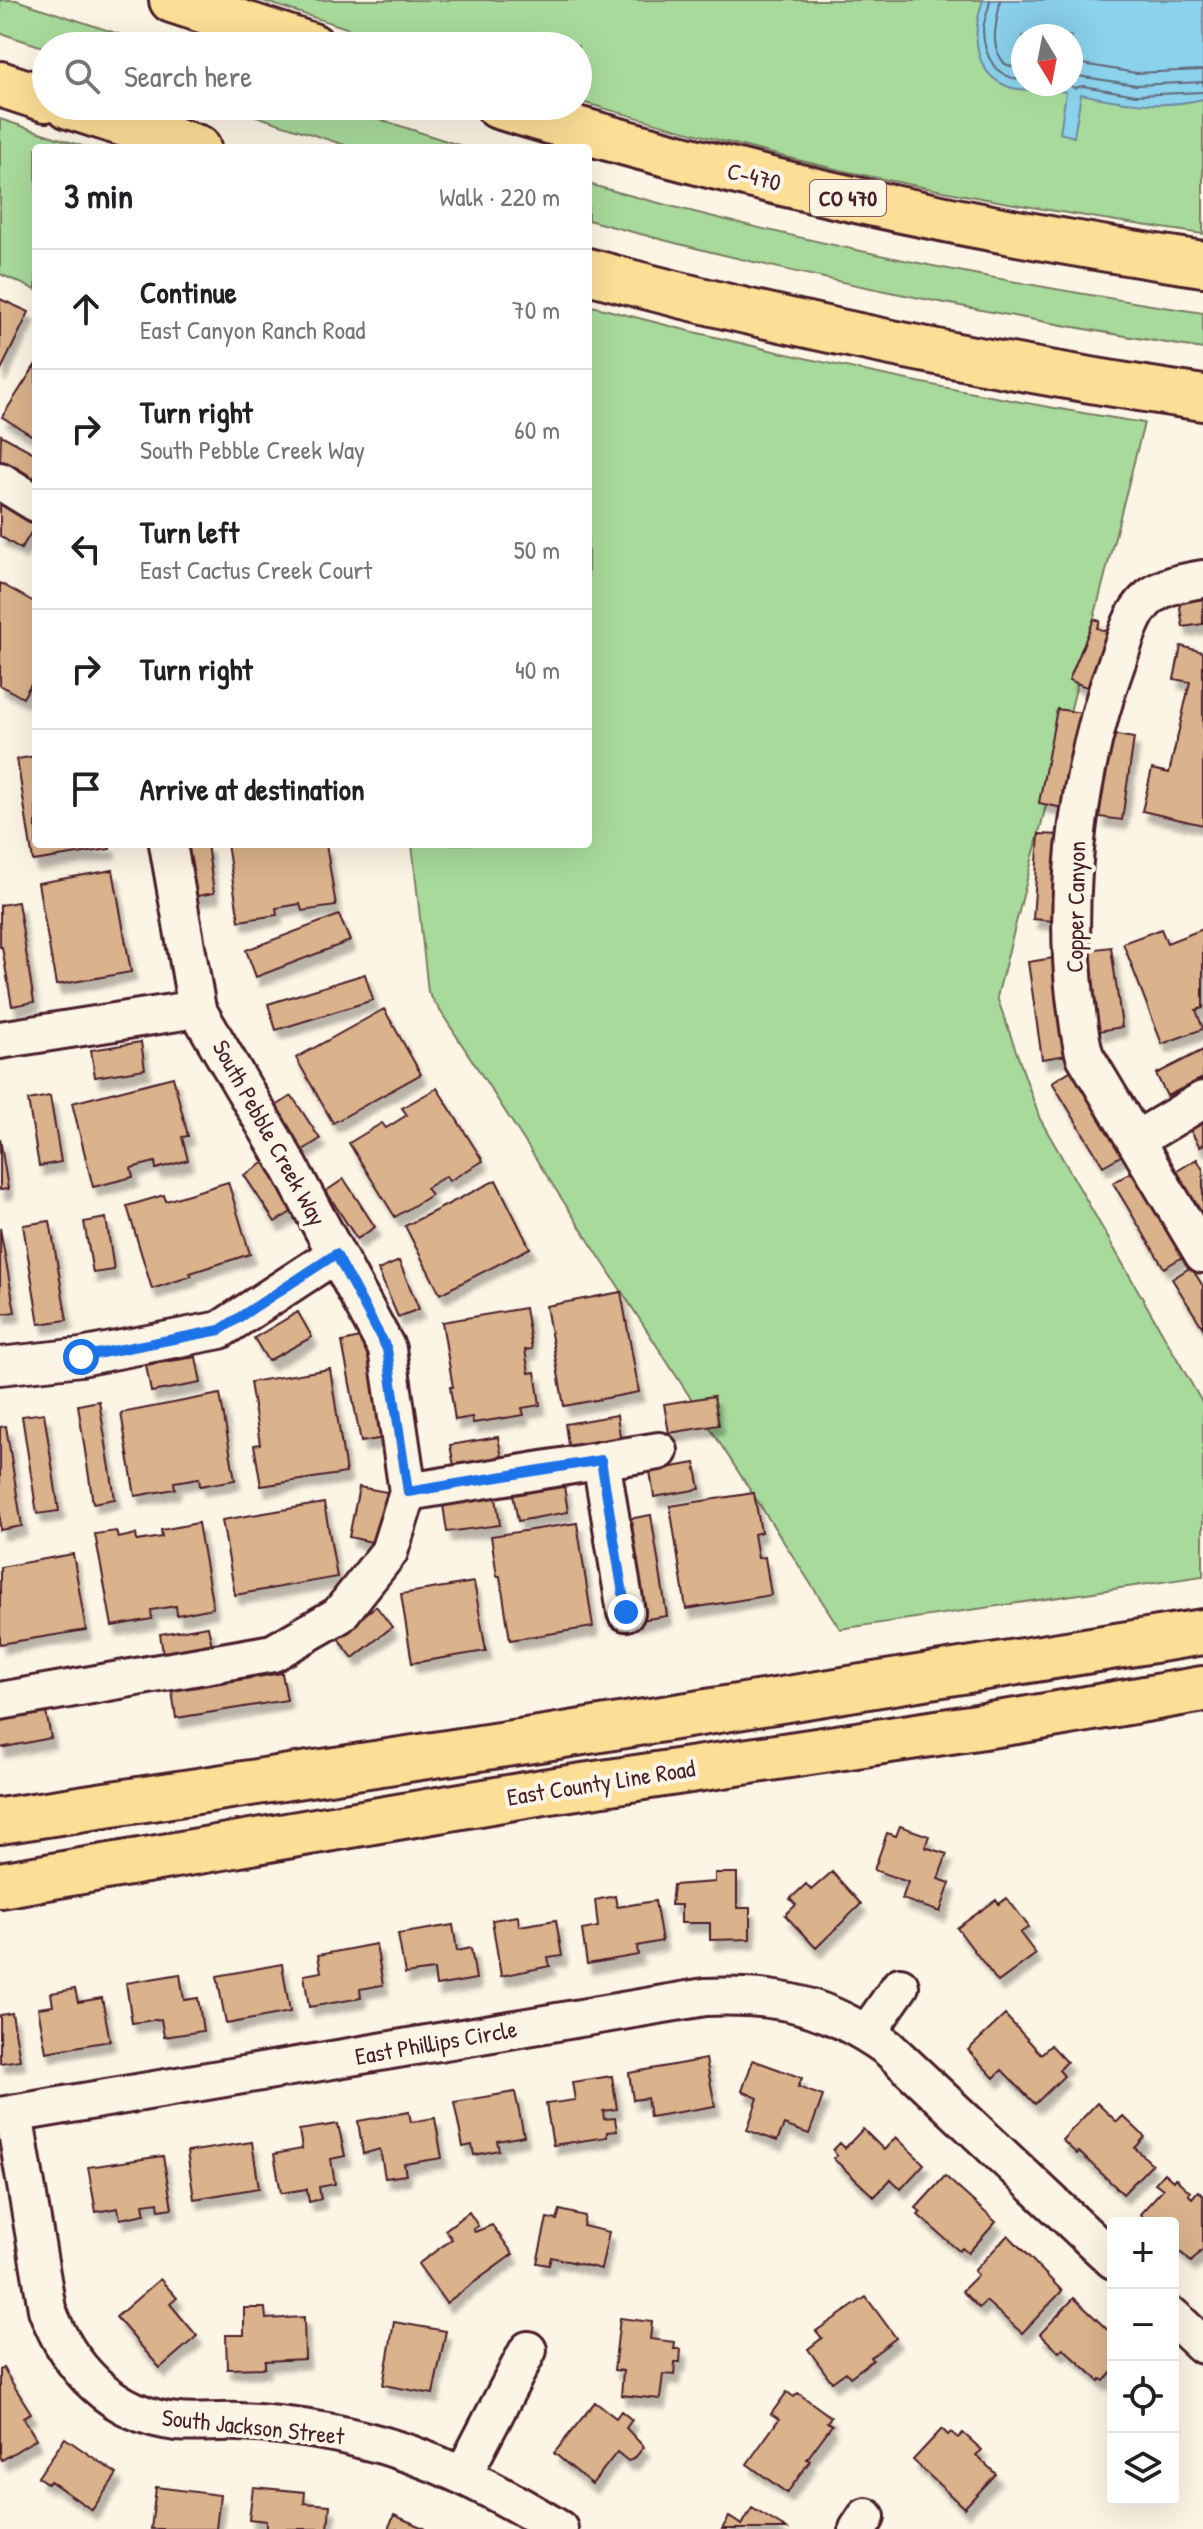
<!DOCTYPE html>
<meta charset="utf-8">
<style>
:root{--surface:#fff;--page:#f2f2f2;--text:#202124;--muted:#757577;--line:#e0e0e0}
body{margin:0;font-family:"Patrick Hand",sans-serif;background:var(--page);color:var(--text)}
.controls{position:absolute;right:24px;bottom:24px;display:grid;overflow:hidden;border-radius:8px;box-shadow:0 8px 32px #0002}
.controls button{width:72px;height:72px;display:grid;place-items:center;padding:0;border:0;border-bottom:2px solid var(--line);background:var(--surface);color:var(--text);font:40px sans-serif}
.compass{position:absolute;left:1011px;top:24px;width:72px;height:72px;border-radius:50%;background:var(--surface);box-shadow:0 8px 32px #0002;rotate:170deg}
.stop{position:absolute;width:24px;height:24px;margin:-18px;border:6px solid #1a73e8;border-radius:50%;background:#fff}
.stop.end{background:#1a73e8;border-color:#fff;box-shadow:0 2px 8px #0008}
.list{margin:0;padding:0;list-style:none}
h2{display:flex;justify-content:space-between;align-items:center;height:104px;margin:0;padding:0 32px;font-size:34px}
h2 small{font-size:26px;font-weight:400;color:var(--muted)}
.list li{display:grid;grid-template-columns:52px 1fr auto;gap:24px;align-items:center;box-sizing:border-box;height:120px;padding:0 32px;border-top:2px solid var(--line)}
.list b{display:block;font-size:30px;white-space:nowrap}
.list p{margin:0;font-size:26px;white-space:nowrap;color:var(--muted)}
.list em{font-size:26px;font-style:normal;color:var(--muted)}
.icon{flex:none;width:44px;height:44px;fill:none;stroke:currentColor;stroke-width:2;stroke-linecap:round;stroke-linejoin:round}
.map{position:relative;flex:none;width:1203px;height:2529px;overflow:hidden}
.search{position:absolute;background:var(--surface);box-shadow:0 8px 32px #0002;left:32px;top:32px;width:560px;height:88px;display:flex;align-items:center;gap:20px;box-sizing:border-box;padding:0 28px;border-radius:44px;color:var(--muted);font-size:30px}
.panel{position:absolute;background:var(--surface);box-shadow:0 8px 32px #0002;left:32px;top:144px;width:560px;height:704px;border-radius:8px}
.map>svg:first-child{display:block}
.green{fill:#a8da9b;stroke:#797c63;stroke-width:2;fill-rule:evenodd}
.water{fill:#8bd2ed;stroke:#718a9f;stroke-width:2;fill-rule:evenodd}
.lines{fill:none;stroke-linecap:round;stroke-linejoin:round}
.shore{stroke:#646779;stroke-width:2}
.building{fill:#dab28b;stroke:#4a1f2b;stroke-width:2;filter:url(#shadow)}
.minor-casing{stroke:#4a1f2b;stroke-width:42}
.major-casing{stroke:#4a1f2b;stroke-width:50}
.highway-casing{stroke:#4a1f2b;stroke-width:50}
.minor{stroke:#fcf5e5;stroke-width:36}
.major{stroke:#fcde96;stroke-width:44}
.highway{stroke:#fcde96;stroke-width:44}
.route{stroke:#1a73e8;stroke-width:10}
.labels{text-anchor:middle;stroke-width:8;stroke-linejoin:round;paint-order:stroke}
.shield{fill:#fcf5e5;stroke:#7f5f63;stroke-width:2}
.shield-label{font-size:22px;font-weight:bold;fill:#4a1f2b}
.street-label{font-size:24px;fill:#4a1f2b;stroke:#fcf5e5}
</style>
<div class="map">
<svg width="1203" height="2529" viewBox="0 0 1203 2529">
<defs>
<filter id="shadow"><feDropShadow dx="5" dy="9" stdDeviation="2" flood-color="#0004"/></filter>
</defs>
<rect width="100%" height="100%" fill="#fcf5e5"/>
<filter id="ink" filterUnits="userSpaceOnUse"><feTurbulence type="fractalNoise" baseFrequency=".0125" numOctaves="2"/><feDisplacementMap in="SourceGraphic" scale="16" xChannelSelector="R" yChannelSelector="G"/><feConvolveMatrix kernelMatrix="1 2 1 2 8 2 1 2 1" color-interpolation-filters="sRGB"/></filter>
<g filter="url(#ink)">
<path class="green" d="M0 0H16L155 46 46 48 0 33Z
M260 0H1203V234C1084 217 966 197 849 172 758 152 668 126 578 101V46H402ZM1023 36H1071V84H1023Z
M225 106H339L468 148H354Z
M0 119 88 148H36V290L0 274Z
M588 184C790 240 995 282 1203 313V349C995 315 791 276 588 220Z
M588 305C772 354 956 393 1144 423L997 997 1040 1119 1203 1404V1576L840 1629 428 992 412 844H588Z"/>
<path class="water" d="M983 0H1203V99C1163 109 1121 103 1081 94L1074 137 1060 133 1066 92C1049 90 1026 92 1009 87 972 74 972 31 983 0ZM1023 36H1071V84H1023Z"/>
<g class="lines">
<path class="shore" d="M990 0C989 10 983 21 983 31 984 57 996 78 1023 80
M1000 0C998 23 987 43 1005 64L1023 70
M1071 62 1136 73 1203 70
M1071 75 1136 85 1203 82
M1067 84 1074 88 1083 86 1136 95 1203 92"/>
</g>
<path class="building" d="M0 299 29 312 0 372Z
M36 364V438L2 417Z
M1 435 36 454V474L32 481 0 463Z
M0 504 35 526 21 549 0 536Z
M0 583 36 603V675L23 698 0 685Z
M1203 597V624L1183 627 1179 601Z
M1094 619 1100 621 1097 628 1111 633 1089 688 1069 680Z
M1181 646 1203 652V825L1142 811 1152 769 1169 773 1190 682 1174 679Z
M1057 709 1082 713 1063 808 1039 803Z
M1111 734 1134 738 1122 820 1099 817Z
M36 756V844H109L110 849 33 861 17 759Z
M1039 834 1061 835 1054 921 1033 919Z
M207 844 214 893 192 897 184 846Z
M227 844H326L336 906 302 911 300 904 276 908 277 915 239 921Z
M113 870 131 972 56 985 38 883Z
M18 902 34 1002 12 1006 2 947H0V905Z
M339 915 350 941 256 977 246 950Z
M1161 929 1167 943 1203 929V1008L1196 1010 1203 1029 1162 1044 1123 943Z
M1111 947 1122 1027 1099 1031 1087 950Z
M1054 958 1067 1055 1042 1059 1028 962Z
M365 974 373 1000 276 1030 268 1004Z
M384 1009 421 1074 333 1123 296 1058Z
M141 1042 145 1069 95 1077 91 1050Z
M1203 1050V1078L1167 1096 1156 1074Z
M1075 1068 1126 1153 1103 1166 1052 1082Z
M173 1077 188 1136 182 1137 188 1160 156 1169 155 1162 131 1168 133 1177 93 1187 72 1103Z
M437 1088 483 1161 449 1181 446 1176 426 1188 431 1195 395 1217 349 1143 382 1123 386 1128 407 1115 402 1108Z
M50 1096 61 1162 39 1166 28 1100Z
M292 1096 320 1139 300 1152 271 1109Z
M1203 1120V1145L1200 1147 1189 1128Z
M0 1138 8 1189 0 1190Z
M1197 1159 1203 1170V1216L1177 1171Z
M267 1161 298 1208 275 1222 244 1175Z
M1135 1170 1186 1255 1164 1268 1113 1183Z
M344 1179 375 1227 357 1239 326 1191Z
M496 1180 530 1248 440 1294 405 1226Z
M228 1182 250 1254 190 1273 192 1276 152 1289 127 1206 164 1195 166 1201Z
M106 1218 114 1270 93 1273 84 1222Z
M50 1221 67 1320 39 1324 23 1225Z
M0 1228 15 1312 0 1314Z
M399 1261 419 1309 398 1317 378 1270Z
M1191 1267 1203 1286V1328L1172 1279Z
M621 1292 639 1392 564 1406 546 1306Z
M525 1308 532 1349 525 1350 529 1373 535 1372 540 1405 522 1408 524 1415 473 1423 472 1417 455 1420 450 1387H453L442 1322Z
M298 1312 312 1337 268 1361 254 1338Z
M369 1336 389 1437 361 1442 342 1342Z
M196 1357 201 1383 151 1392 146 1365Z
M330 1369 346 1473 261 1486 254 1445 260 1444 250 1382Z
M220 1394 235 1480 200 1486 199 1478 174 1482 175 1489 135 1496 121 1413Z
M714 1396 719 1425 669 1433 664 1404Z
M99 1401 115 1499 93 1503 78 1405Z
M44 1413 59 1511 37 1514 22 1416Z
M617 1415 621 1443 569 1451 565 1424Z
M6 1426 22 1526 0 1530V1427Z
M498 1437 503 1463 455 1471 450 1445Z
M695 1463 700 1489 654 1497 650 1471Z
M564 1486 568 1512 518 1521 513 1494Z
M359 1487 387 1492 376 1543 349 1537Z
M754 1493 761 1532 754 1534 758 1558 765 1557 771 1595 686 1609 670 1506Z
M496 1497 500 1525 447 1532 443 1505Z
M324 1503 337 1577 235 1595 222 1520Z
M651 1515 667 1616 633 1621 628 1519Z
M198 1523 213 1608 177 1615 176 1606 151 1610 152 1619 112 1626 95 1534 116 1531 118 1538 136 1534 137 1541 162 1537 161 1530Z
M577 1523 593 1627 510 1640 500 1576H497L491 1536Z
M73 1554 86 1630 0 1644V1567Z
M474 1582 486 1651 412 1663 401 1594Z
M376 1606 392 1627 353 1658 337 1637Z
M208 1626 213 1651 164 1659 160 1634Z
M282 1673 287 1700 176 1718 172 1691Z
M46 1712 51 1738 0 1748V1721Z
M900 1826 929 1836 925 1847 947 1854 938 1879 950 1883 940 1912 902 1899 908 1882 874 1870 887 1833 896 1836Z
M832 1872 861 1904 816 1948 785 1915 796 1905 790 1899 806 1884 811 1890Z
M715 1873H737V1908H750V1939L710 1940V1923H681V1905H671L673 1885 715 1882Z
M615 1896 617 1907 655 1901 662 1941 637 1946 638 1955 587 1964 582 1930 598 1927 595 1900Z
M1007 1898 1029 1927 1020 1933 1036 1954 998 1982 957 1928 996 1900 999 1904Z
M518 1916 519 1926 556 1920 562 1956 548 1958 550 1966 501 1976 492 1920Z
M453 1925 457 1951 471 1948 476 1979 436 1986 434 1970 405 1974 398 1934Z
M376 1944 383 1985 360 1989 361 1998 309 2007 304 1975 321 1972 318 1955Z
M282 1964 290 2012 226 2024 217 1976Z
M180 1974 184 2000 198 1998 203 2031 164 2037 161 2019 132 2023 126 1983Z
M75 1989 78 2002 102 1998 110 2041 46 2052 38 2008 53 2006 51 1993Z
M12 2013 20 2060 0 2063V2015Z
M1005 2015 1041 2054 1051 2045 1067 2062 1059 2070 1064 2076 1035 2104 1002 2070 994 2078 968 2050Z
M706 2059 715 2106 650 2117 647 2098 633 2100 629 2073Z
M753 2060 802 2078 798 2087 823 2096 809 2134 784 2125 777 2141 747 2130 758 2098 742 2091Z
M612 2076 617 2109 603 2111 604 2119 615 2118 617 2131 607 2132V2137L553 2145 546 2104 575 2100 572 2082Z
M515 2092 524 2136 497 2141 499 2150 474 2155 472 2145 463 2147 454 2102Z
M1097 2103 1117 2122 1123 2116 1145 2137 1135 2148 1152 2164 1123 2194 1079 2152 1077 2154 1062 2140Z
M409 2112 411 2122 435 2118 442 2158 404 2164 406 2175 385 2178 380 2149 363 2154 358 2121Z
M338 2124 345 2156 331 2159 335 2184 319 2187 321 2199 309 2202 307 2189 281 2193 274 2154 302 2149 299 2130Z
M863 2129 884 2150 896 2137 924 2164 901 2189 891 2179 874 2197 833 2158 837 2155 833 2150 840 2143 845 2148Z
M252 2142 259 2188 194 2199 187 2152Z
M163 2156 172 2208 159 2210 158 2202 143 2204 145 2214 120 2219 118 2208 96 2212 88 2167Z
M1164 2173 1173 2181 1175 2178 1190 2192 1188 2194 1192 2198 1198 2191 1203 2196V2249L1191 2262 1173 2245V2223H1149L1140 2214 1163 2189 1155 2183Z
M945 2176 996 2222 968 2253 962 2248 959 2251 918 2215 921 2212 916 2208Z
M560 2210 585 2216 583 2226 609 2232 601 2269 551 2257 549 2265 537 2263 547 2218 557 2220Z
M469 2212 478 2226 473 2229 475 2232 492 2225 513 2254 446 2303 418 2264 452 2239 445 2230Z
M1008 2235 1062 2291 1022 2333 986 2301 979 2308 962 2291 978 2275 974 2271Z
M160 2279 177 2298 170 2304 197 2336 160 2368 116 2317Z
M866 2297 896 2338 871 2357 873 2360 850 2377 846 2372 832 2382 808 2349 822 2338 816 2331Z
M1074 2298 1113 2335V2371L1104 2381 1101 2379 1099 2381 1063 2348 1059 2352 1040 2334Z
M244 2308H265L266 2319 304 2317 305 2359 265 2361V2368L227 2369 226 2335H244Z
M620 2318 652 2322 650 2339 675 2342 674 2349H681L680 2362H675L674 2375 663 2374 660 2399 621 2395 623 2371 614 2370Z
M394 2322 446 2331 433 2394 383 2385Z
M3 2368 31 2413 23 2417 36 2439 2 2460 0 2456V2370Z
M787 2392 794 2397 798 2393 831 2417 827 2422 832 2425 807 2459 810 2461 787 2493 747 2464 779 2419 771 2414Z
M595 2402 616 2418 621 2411 632 2420 626 2428 644 2447 634 2459 628 2461 617 2452 592 2484 554 2453Z
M942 2429 948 2435 951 2432 958 2438 963 2433 982 2450 976 2455 996 2474 964 2508 913 2460Z
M65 2438 117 2474 92 2510 50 2481 48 2484 38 2477Z
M156 2487 220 2495 216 2529H151Z
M253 2487 305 2492 304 2503 330 2505 328 2529H266V2521L249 2519Z
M752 2508 787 2529H722L729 2517 742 2525Z
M394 2515 421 2527 425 2529H388Z"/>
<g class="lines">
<g class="minor-casing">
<path id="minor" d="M0 481 36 503
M1203 579C1178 583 1154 587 1139 609 1129 623 1124 643 1118 659 1080 762 1063 887 1075 996 1078 1017 1079 1037 1085 1056L1203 1254
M0 1040 197 1009
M1136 1140 1203 1100
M0 1366 81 1357 220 1330 336 1254
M601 1460 626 1612
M408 1492 659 1451
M0 1701 273 1653 339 1615 389 1552 408 1492 387 1349 289 1166 197 1009 168 844
M867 2033 900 1986
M14 2114 47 2309C68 2367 112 2415 177 2422 198 2424 218 2421 239 2422 279 2424 320 2429 359 2439 432 2456 495 2490 559 2529
M0 2116 705 1997C779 1994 827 2005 888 2048L1113 2260
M1173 2317 1203 2345
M463 2475 528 2350
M858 2529 866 2517"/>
</g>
<g class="major-casing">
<path id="major" d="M0 1821 539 1739 1203 1632
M0 1885 543 1792 1017 1721 1203 1689"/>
</g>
<g class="highway-casing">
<path id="highway" d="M172 0 312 46
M0 84 46 99
M69 106 198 148
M498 106C729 176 964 229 1203 264
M588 271C790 326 996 367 1203 398"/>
</g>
<use href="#minor" class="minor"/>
<use href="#major" class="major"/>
<use href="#highway" class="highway"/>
</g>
</g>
<g class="lines" filter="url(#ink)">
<path class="route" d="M81 1357 220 1330 336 1254 387 1349 408 1492 601 1460 626 1612"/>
</g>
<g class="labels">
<rect class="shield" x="810" y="180" width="76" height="36" rx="6"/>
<g class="shield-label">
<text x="848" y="206">CO 470</text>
</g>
<g class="street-label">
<text transform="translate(754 177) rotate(14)" y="8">C-470</text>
<text transform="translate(1076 907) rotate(-89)" y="8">Copper Canyon</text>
<text transform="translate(269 1133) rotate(61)" y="8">South Pebble Creek Way</text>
<text transform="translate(601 1783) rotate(-9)" y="8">East County Line Road</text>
<text transform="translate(436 2043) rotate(-10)" y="8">East Phillips Circle</text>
<text transform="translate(253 2427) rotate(6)" y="8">South Jackson Street</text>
</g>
</g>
</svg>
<div class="controls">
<button>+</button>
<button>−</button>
<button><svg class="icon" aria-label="locate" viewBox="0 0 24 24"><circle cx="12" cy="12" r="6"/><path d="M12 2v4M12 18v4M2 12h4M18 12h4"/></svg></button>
<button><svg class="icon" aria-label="layers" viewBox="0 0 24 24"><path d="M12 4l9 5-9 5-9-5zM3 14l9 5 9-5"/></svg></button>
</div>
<svg class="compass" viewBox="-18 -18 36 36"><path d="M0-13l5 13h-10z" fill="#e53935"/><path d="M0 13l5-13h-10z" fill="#757577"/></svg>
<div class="stop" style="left:81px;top:1357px"></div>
<div class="stop end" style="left:626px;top:1612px"></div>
<div class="search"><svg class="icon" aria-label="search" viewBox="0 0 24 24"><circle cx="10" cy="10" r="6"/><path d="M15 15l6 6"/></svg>Search here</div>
<section class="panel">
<h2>3 min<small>Walk · 220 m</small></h2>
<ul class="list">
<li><svg class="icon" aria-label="ahead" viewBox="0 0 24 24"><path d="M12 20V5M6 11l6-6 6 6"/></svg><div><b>Continue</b><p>East Canyon Ranch Road</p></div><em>70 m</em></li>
<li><svg class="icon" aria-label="right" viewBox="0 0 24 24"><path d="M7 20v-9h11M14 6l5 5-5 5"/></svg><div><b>Turn right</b><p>South Pebble Creek Way</p></div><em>60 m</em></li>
<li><svg class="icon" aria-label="left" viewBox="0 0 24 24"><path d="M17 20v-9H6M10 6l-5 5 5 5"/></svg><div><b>Turn left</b><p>East Cactus Creek Court</p></div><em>50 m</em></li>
<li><svg class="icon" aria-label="right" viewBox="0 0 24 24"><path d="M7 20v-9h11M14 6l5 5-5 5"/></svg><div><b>Turn right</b></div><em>40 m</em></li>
<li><svg class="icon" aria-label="arrive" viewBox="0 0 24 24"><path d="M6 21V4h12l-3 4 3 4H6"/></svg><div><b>Arrive at destination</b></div></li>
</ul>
</section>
</div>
